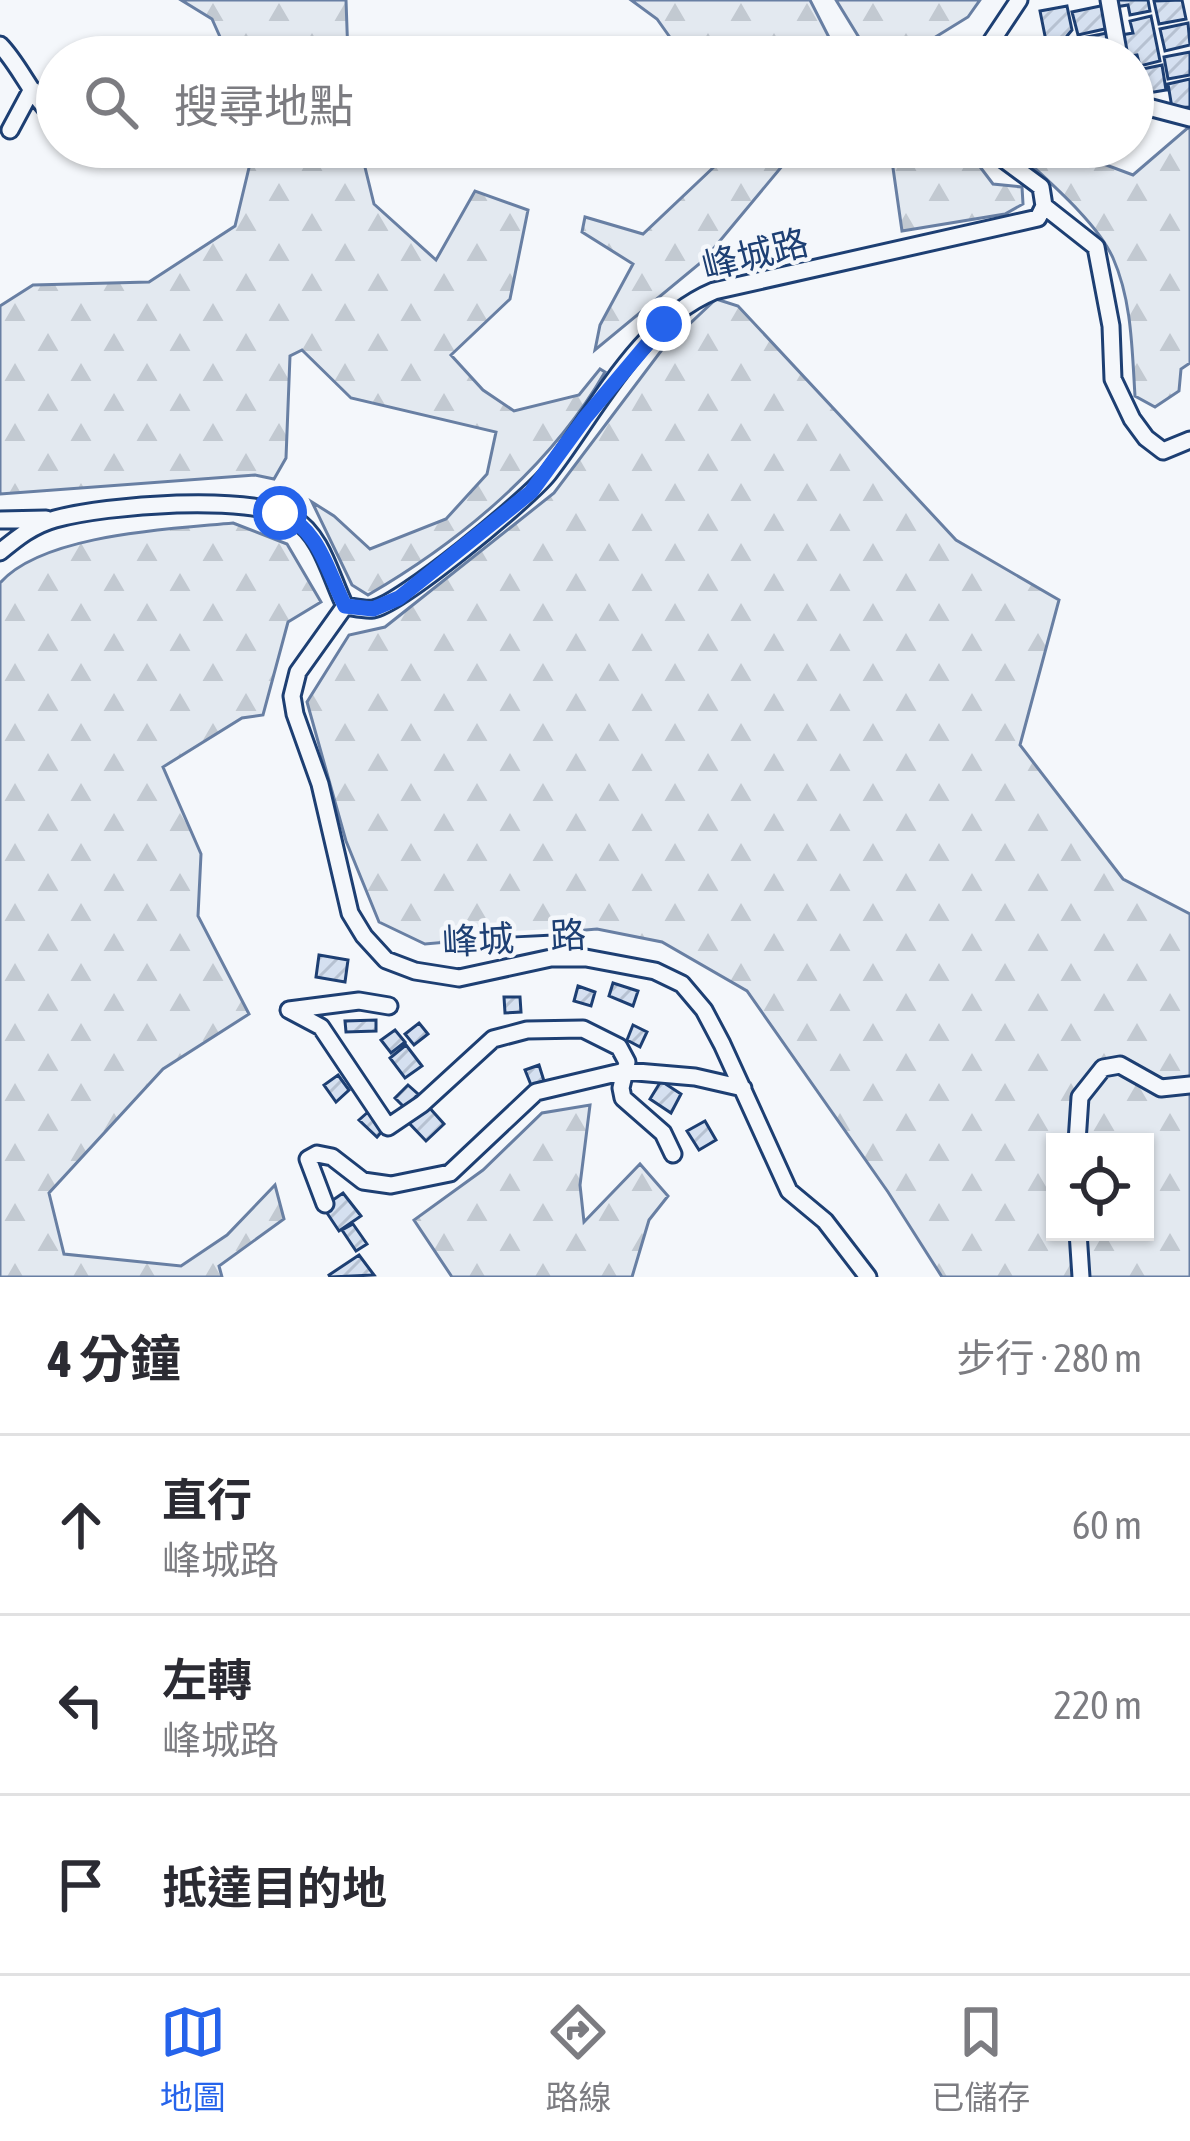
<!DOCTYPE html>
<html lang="zh-TW">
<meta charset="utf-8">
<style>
:root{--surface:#fff;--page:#f2f2f3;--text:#2b2b33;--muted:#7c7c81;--line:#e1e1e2;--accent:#2563eb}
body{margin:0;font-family:"Asap Condensed","Noto Sans TC",sans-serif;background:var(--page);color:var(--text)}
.controls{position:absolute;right:36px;bottom:36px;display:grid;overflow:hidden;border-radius:0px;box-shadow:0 3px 9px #0004}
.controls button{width:108px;height:108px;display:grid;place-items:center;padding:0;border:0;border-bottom:3px solid var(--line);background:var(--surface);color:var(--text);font:60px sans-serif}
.stop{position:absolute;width:36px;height:36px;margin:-27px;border:9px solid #2563eb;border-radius:50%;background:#fff}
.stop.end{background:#2563eb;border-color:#fff;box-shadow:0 3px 12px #0008}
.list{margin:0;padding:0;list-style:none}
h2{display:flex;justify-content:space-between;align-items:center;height:156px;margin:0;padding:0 48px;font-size:51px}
h2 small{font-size:39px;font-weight:400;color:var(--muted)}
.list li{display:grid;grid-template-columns:78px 1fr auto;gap:36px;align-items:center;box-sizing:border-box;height:180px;padding:0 48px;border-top:3px solid var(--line)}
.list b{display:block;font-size:45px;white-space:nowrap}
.list p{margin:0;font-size:39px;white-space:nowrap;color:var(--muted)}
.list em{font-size:39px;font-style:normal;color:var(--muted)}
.icon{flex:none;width:66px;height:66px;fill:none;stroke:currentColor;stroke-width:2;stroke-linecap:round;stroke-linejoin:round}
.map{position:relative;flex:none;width:1190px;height:1277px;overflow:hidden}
.search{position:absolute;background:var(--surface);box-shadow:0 3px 9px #0004;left:36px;right:36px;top:36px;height:132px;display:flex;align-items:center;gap:30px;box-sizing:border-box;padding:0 42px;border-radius:66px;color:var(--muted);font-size:45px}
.sheet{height:696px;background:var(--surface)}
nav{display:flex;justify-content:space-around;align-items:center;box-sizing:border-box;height:168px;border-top:3px solid var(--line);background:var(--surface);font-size:33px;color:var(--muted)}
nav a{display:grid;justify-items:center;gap:6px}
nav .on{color:var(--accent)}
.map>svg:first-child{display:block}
.forest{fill:url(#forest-firs);stroke:#687fa3;stroke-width:3;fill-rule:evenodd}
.building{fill:url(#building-hatch);stroke:#1d3f73;stroke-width:3}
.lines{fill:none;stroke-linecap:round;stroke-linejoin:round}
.minor-casing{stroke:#1d3f73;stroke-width:21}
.minor{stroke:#f4f7fb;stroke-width:15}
.route{stroke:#2563eb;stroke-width:15}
.labels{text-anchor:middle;stroke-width:9;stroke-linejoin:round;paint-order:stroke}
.street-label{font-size:36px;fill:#1d3f73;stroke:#f4f7fb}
</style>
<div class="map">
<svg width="1190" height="1277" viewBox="0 0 1190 1277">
<defs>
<pattern id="forest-firs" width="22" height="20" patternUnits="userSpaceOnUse" patternTransform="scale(3)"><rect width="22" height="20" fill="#e3e9f0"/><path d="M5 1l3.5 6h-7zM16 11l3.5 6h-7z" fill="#c2c9d1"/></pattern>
<pattern id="building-hatch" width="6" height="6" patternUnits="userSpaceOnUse" patternTransform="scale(3)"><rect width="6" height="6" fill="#d5e0f0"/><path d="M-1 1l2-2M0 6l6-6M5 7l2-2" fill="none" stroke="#b6c1d1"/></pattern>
</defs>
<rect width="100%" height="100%" fill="#f4f7fb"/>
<path class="forest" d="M181 0H346L348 57H229L212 19Z
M631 0H810L839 57H684L657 19Z
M836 0H980L968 17 903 57H871Z
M1190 126V363L1181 369 1179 391 1155 407 1135 396C1132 350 1132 301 1113 258 1096 220 1042 176 1012 147H1058L1133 175Z
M254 147H360L374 204 436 260 475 191 528 210 510 299 451 355 483 390 514 411 579 395 600 369 605 372C551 466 461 541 368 595L352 585 312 502 334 516 370 549 446 519 487 474 496 432 351 398 302 350 290 356 286 458 274 479 255 475 0 494V306L33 285 149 282 235 226Z
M714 147H871L793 153 704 260 595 350 600 325 633 264 582 232 585 217 643 234 717 164Z
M890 147H965L993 184 1022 187 1023 204 1005 214 902 231Z
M716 299 738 306 956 540 1059 600 1020 745 1123 879 1190 914V1277H942L888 1192 747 991 662 942 597 929 425 944 379 922 346 841 307 702 349 635 385 627 554 493 661 351ZM1055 1142H1145V1232H1055Z
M233 523 287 544 321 602 288 622 263 715 242 718 163 767 201 854 198 916 249 1014 163 1069 49 1193 64 1254 181 1266 227 1235 275 1185 284 1219 219 1266 222 1277H0V583C43 534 171 529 233 523Z
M590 1105 580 1185 584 1222 640 1164 668 1196 649 1220 632 1277H452L414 1220 483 1170 542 1113Z"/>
<path class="building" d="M1113 0H1148L1150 11 1130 15 1128 5 1115 7Z
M1182 0 1186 19 1159 24 1154 1Z
M1105 5 1109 28 1078 35 1072 12Z
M1067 6 1072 30 1067 36 1069 46 1048 51 1040 11Z
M1151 16 1160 61 1140 66 1137 55 1125 57 1121 35 1133 33 1130 21Z
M1188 23 1190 45 1165 51 1160 29Z
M1107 33 1113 56 1080 57 1077 39Z
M1190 52V75L1168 79 1164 57Z
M1162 65 1166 90 1136 95 1133 71Z
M1190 79V107L1172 108 1168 84Z
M319 955 348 960 345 982 316 977Z
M613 983 638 991 633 1006 609 996Z
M578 986 595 992 591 1006 574 1001Z
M504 997H520L521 1012 505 1013Z
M376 1020V1031L346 1032 345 1021Z
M419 1023 428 1034 414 1045 405 1034Z
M633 1025 647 1032 640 1047 627 1040Z
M395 1030 405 1042 391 1053 381 1040Z
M406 1045 422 1066 405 1078 390 1058Z
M539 1065 544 1081 531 1085 525 1070Z
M338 1075 349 1090 336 1102 324 1085Z
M661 1081 681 1094 671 1113 650 1099Z
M408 1085 418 1094 406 1109 395 1098Z
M427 1105 444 1124 426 1141 408 1122Z
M368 1112 384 1129 377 1137 359 1120Z
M705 1121 716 1140 699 1150 687 1131Z
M343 1193 361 1216 339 1231 323 1207Z
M353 1224 367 1244 356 1251 342 1230Z
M359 1255 374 1275 330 1277 329 1275Z"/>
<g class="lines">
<g class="minor-casing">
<path id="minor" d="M1109 0 1119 57
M0 45C21 66 36 106 57 117
M981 57 1019 0
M1133 103 1190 118
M10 130 32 89
M1044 206 1096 247 1111 326 1113 379 1132 419 1146 438 1163 451 1190 440
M0 520 46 519
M0 552C17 538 33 525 55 519 106 505 249 493 294 519 322 535 331 578 345 606 353 607 364 610 373 609 400 605 528 499 548 474 596 412 638 323 714 291L1038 218 1044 206 1041 187 987 147
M345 606 298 672 292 696 295 714 320 784 350 913 364 936 386 960 415 971 459 978 551 958H586L655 971 682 984 704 1010 722 1044 789 1191 825 1221 868 1277
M389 1006 359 1001 289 1010 321 1027 388 1127 422 1104 493 1039 527 1030 583 1029 619 1047 627 1062 621 1088 623 1098 663 1133 673 1154
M1077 1142 1080 1097 1103 1068 1120 1065 1161 1088 1190 1085
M325 1204 308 1159 317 1154 332 1157 363 1181 391 1185 450 1173 536 1092 625 1071 695 1077 743 1088
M1078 1232 1081 1277"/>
</g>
<use href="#minor" class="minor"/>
</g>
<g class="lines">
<path class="route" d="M280 513C320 529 327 571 345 606L373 609 399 598 531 492 585 418 664 324"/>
</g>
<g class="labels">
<g class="street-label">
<text transform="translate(755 254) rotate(-14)" y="13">峰城路</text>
<text transform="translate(514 938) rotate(-3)" y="13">峰城一路</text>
</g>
</g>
</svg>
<div class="controls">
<button><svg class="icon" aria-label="locate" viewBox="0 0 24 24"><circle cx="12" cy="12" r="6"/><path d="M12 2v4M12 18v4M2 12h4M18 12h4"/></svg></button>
</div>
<div class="stop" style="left:280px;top:513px"></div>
<div class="stop end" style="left:664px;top:324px"></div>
<div class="search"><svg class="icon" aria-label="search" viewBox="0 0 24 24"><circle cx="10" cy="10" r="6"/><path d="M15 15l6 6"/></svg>搜尋地點</div>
</div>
<section class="sheet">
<h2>4 分鐘<small>步行 · 280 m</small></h2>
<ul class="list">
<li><svg class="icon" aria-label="ahead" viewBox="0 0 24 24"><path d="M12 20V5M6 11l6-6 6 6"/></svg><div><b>直行</b><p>峰城路</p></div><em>60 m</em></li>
<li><svg class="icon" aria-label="left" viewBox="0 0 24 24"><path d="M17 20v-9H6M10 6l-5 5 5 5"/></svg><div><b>左轉</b><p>峰城路</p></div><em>220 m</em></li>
<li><svg class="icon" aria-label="arrive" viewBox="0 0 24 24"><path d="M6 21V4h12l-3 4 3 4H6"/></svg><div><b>抵達目的地</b></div></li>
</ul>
</section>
<nav>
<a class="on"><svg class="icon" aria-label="map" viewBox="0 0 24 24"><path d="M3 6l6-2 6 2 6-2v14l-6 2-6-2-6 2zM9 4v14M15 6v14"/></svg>地圖</a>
<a><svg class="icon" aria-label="directions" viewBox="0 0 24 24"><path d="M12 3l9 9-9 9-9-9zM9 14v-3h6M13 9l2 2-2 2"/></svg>路線</a>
<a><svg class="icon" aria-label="saved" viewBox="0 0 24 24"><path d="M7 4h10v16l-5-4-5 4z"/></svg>已儲存</a>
</nav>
